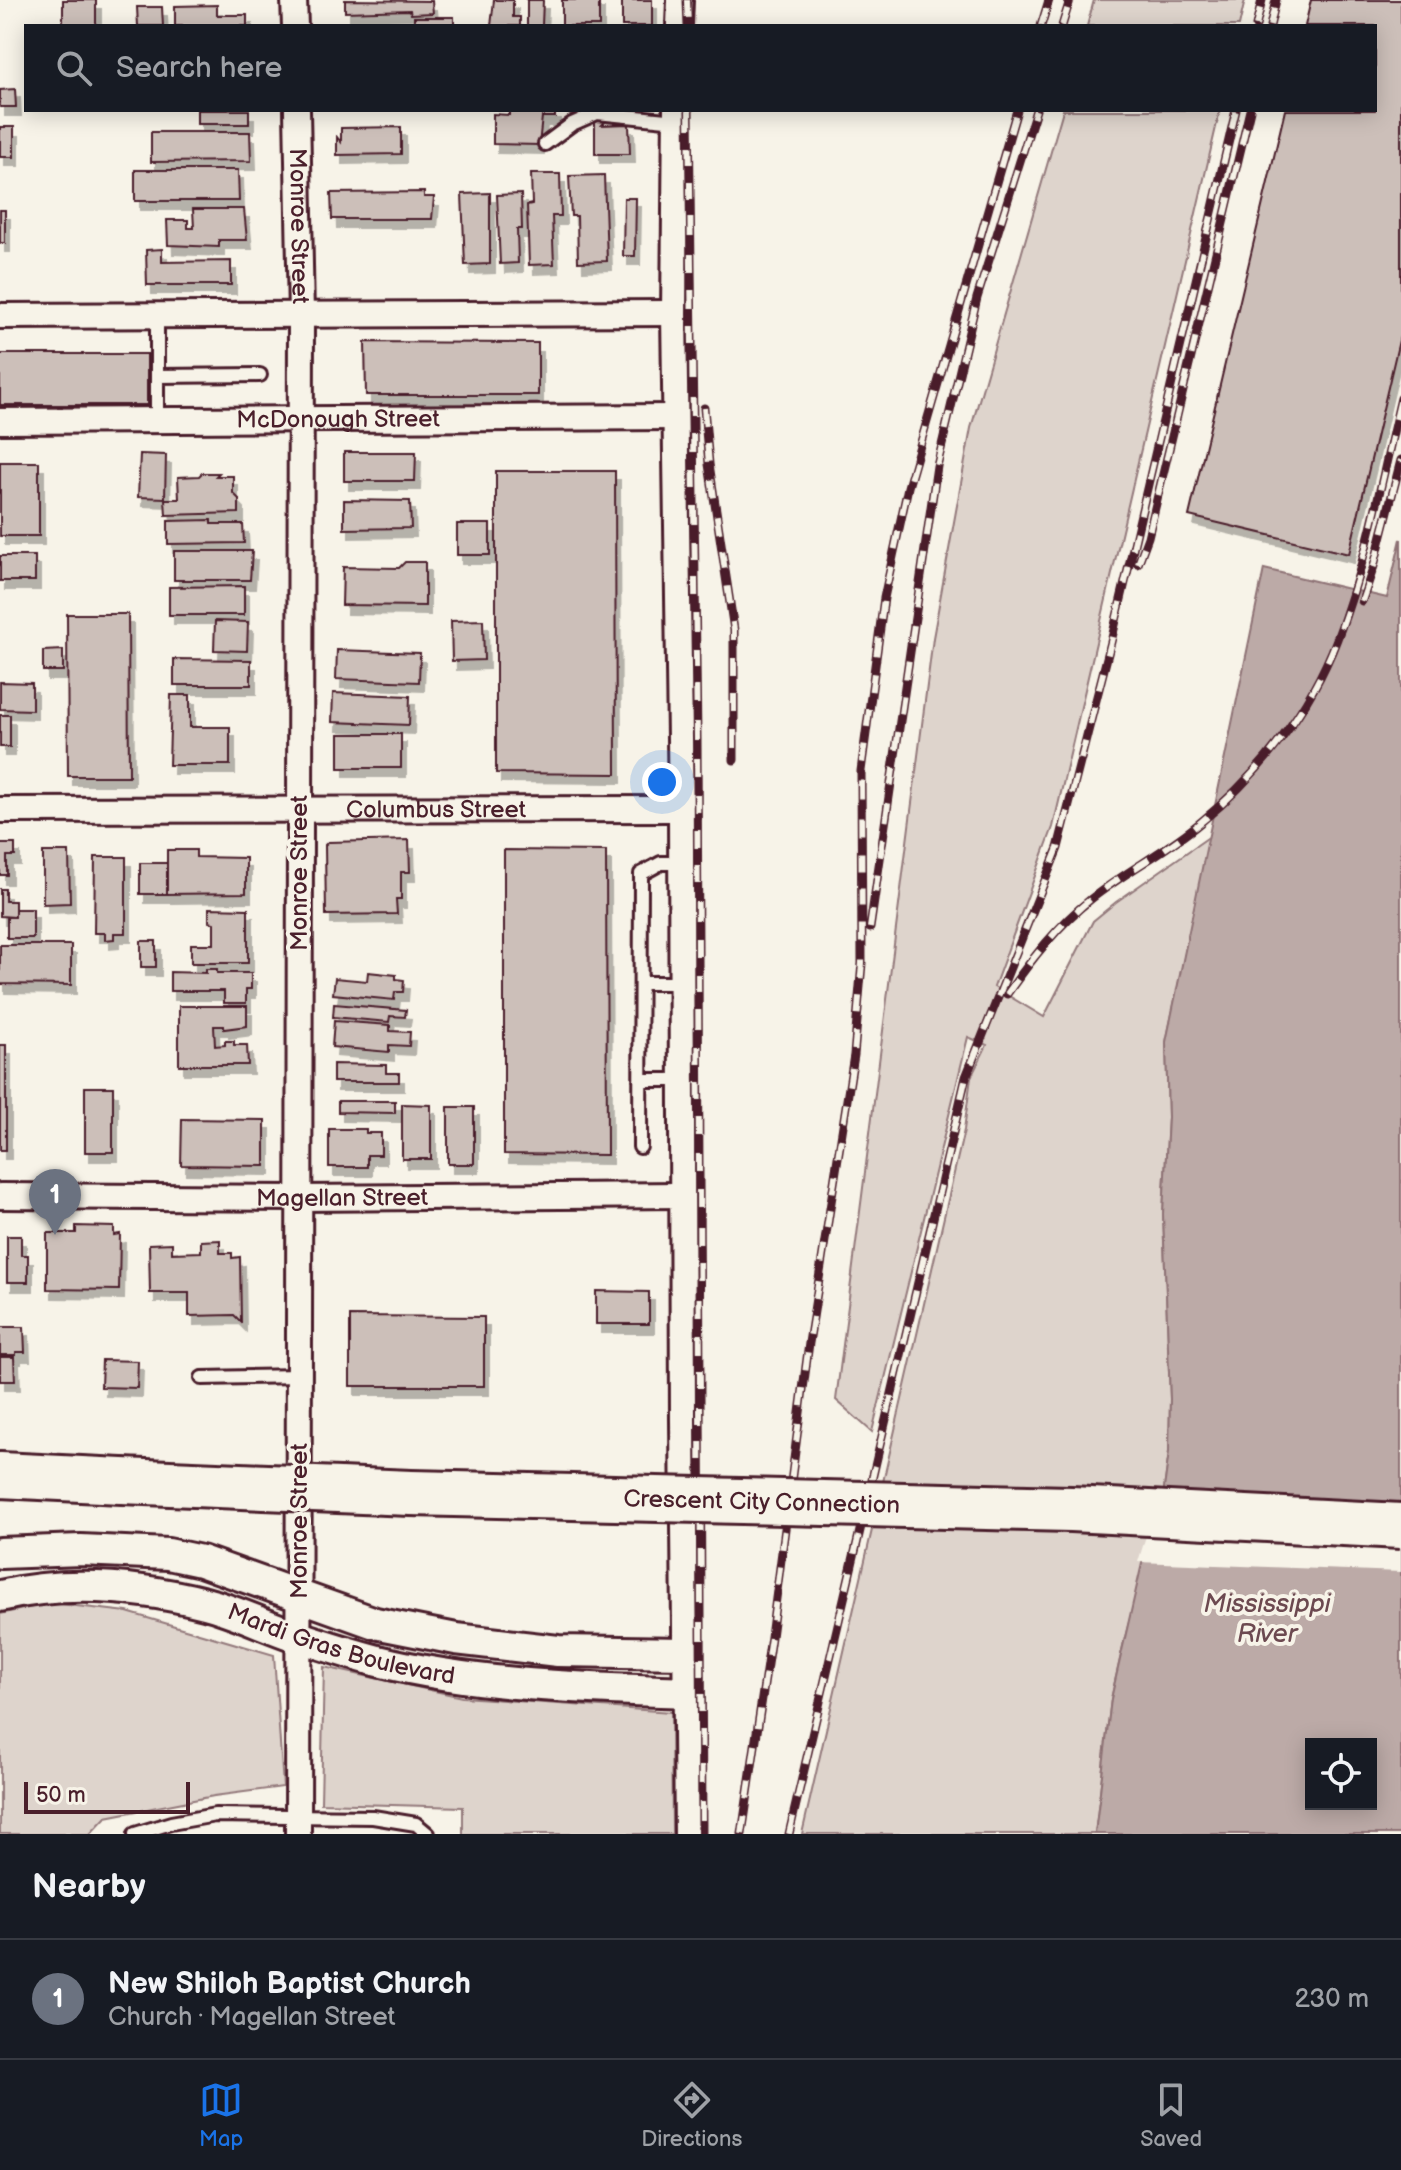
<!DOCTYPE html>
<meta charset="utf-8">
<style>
:root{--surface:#171b24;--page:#20242c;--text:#f1f3f6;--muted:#9ea1a6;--line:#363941;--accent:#1a73e8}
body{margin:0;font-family:"Balsamiq Sans",sans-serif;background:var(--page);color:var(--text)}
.controls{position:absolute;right:24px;bottom:24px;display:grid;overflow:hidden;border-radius:0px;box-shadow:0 4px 20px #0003}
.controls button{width:72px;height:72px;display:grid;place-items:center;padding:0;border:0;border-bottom:2px solid var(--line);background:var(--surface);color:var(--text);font:40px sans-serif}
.scale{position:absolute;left:24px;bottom:20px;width:166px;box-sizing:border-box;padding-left:8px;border:4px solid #4a1f2b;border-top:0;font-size:22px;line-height:28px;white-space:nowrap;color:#4a1f2b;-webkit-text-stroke:6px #f7f3e8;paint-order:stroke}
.you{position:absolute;left:662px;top:782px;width:28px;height:28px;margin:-20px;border:6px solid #fff;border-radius:50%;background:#1a73e8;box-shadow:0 0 0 12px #1a73e833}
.badge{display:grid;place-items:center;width:52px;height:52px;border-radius:50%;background:var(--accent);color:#fff;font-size:26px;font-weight:700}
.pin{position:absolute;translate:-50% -66px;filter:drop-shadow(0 2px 4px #0008)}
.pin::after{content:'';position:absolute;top:42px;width:28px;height:24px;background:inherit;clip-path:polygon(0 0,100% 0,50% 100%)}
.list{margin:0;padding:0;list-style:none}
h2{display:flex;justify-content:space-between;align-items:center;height:104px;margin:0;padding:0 32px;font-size:34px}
h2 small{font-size:26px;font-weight:400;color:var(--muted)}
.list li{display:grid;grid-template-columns:52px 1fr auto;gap:24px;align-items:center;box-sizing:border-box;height:120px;padding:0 32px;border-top:2px solid var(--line)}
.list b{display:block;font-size:30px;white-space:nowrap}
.list p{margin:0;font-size:26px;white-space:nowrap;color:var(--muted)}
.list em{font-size:26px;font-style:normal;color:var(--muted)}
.icon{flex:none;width:44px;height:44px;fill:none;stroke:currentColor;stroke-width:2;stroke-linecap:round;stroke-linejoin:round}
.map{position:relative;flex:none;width:1401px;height:1834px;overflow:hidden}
.search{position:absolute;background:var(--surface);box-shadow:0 4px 20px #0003;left:24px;right:24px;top:24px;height:88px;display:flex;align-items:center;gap:20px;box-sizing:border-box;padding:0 28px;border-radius:0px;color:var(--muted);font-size:30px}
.sheet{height:224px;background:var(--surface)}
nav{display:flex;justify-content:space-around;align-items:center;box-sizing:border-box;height:112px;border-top:2px solid var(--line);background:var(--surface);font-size:22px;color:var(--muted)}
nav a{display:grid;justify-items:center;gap:4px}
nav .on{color:var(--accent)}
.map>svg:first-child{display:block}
.grass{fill:#ded4cc;stroke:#947a7c;stroke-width:2}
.water{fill:#bcaaa7;stroke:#8e7275;stroke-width:2;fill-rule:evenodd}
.pier{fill:#f7f3e8}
.building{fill:#ccbfb9;stroke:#4a1f2b;stroke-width:2;filter:url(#shadow)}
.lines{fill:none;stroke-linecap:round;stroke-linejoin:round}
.service-casing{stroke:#4a1f2b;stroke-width:18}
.minor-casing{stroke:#4a1f2b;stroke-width:30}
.tertiary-casing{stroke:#4a1f2b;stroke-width:36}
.motorway-casing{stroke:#4a1f2b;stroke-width:50}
.service{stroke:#f7f3e8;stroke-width:12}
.minor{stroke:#f7f3e8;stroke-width:24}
.tertiary{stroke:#f7f3e8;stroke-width:30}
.motorway{stroke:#f7f3e8;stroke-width:44}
.rail-casing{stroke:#4a1f2b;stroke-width:9}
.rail{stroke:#f7f3e8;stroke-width:6;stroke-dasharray:18;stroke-linecap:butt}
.motorway-bridge-casing{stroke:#4a1f2b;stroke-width:50;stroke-linecap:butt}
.motorway-bridge{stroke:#f7f3e8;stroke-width:44}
.labels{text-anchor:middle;stroke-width:8;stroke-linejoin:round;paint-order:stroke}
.street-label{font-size:24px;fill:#4a1f2b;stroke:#f7f3e8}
.water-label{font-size:26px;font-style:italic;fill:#6c4950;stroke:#f7f3e8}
</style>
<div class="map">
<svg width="1401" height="1834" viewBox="0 0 1401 1834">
<defs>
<filter id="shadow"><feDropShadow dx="5" dy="9" stdDeviation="0" flood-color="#0004"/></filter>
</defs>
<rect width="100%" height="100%" fill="#f7f3e8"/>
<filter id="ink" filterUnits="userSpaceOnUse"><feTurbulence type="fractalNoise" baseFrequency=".0125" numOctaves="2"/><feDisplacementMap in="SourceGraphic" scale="16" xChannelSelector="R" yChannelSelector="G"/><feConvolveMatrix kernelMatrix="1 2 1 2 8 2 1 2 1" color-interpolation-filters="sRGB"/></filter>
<g filter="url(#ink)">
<path class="grass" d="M1094 0H1245L1239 26H1087Z
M1063 110H1220L1053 827 994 987 1044 1017 1093 921 1116 902 1210 836 1166 1042 1168 1117 1163 1214 1170 1399 1169 1452 1163 1496 1125 1637 1111 1699 1095 1834H802L964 1130 971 1077 987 1045 968 1037 872 1432 836 1400 933 638 971 428Z
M51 1603 127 1612 274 1655 283 1787 214 1796 106 1817 90 1834H0V1614Z
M324 1667 462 1697 671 1712 672 1834H463V1807L321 1803Z"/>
<path class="water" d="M1401 539V1834H1095L1111 1699 1143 1559 1163 1496 1169 1452 1170 1399 1163 1214 1168 1117 1166 1042 1264 569 1387 598ZM1311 1744H1371V1804H1311Z"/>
<path class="pier" d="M1158 1497 1401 1507V1572L1138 1562Z"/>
<path class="building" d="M63 0H96V26H63Z
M345 0 432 1 433 13 411 14 410 10 345 12Z
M494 0H513V17H520V26H491Z
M527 0H543L542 26H527Z
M562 0H599V26H562Z
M622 0H652V26H622Z
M1311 0H1401V332L1349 554 1189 516 1285 110H1375V26H1305Z
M217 5V15H247V26H175V6Z
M137 7H162L163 26H138Z
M414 17H454V26H414Z
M15 89 16 107H0V90Z
M197 110H249V124H197Z
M509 110H555V117H542L539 145 493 144V114L509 115Z
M595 121H606L602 125 629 124 630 154H595Z
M0 127H14V157H0Z
M401 127V154L337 155V137L341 142V128Z
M151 132H250L251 161 151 162Z
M135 170H238L239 201H135Z
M531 174H560L561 216H552L554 264 529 265 527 205 532 204Z
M604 175 607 261 578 262 577 216H571L569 176Z
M424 192V197H434L432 219H332L331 193Z
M490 193V264L465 265 462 194Z
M521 194 522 229H517L518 263 500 264 497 195Z
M624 198H636L635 256H623Z
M193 209H244L247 240H219V247L168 245 167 220H188V228H194Z
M0 210H5V243H0Z
M162 249V262L231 261V285H147L146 250Z
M365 342 538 343V395H366Z
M0 354H147V405H0Z
M344 452H416L415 481H344Z
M140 454 166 455 165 498 138 497Z
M0 462H39V536H0Z
M496 471H615L616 774 496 773Z
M202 473H219L216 476H233V493L239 499V513L166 515 165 499H179L178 477 199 476Z
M344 500 410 501 411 528 344 529Z
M211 520V524H243L244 543 168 544V521Z
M457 524H490V555H457Z
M174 551H252L250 580H174Z
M0 556H35V581H0Z
M405 562H425V606L342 605 343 567 399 568Z
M244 586V615H169V587Z
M67 614H128L129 776H68Z
M483 620 484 660 452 661 451 621Z
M215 621 248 622 247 651 214 650Z
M63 650V671H43V651Z
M337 650 420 653 419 682 336 679Z
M174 659 251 660V685H174Z
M0 682 32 683V710L0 709Z
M333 693 410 696 409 725 332 722Z
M171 695H190V727H230V765H169Z
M0 715H10V747H0Z
M339 734H401V768H339Z
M409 840 410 872H401V899H396L397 914 326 915 325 845 328 842Z
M0 844H15V856H7V875H0Z
M167 850H196V857L246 858V893L167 894Z
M504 850 606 851 607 1155 504 1154Z
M43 852H69L70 903 43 904Z
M95 857H126V933H114V939L105 940V933H94Z
M140 863H167V894H140Z
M0 889H5V901H15V917L0 916Z
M209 908 248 909V963H191V944H214V923L209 922Z
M15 909H33V938H7V917H15Z
M141 941H156V967H141Z
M0 945H71V985L0 984Z
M206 969H217V973H251V989H246V1003H224V991H170V972L206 973Z
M368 972 396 975V979L404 980 403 992H395L394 1000 333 994 335 978 367 981Z
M334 1004 406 1010 405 1017 390 1016 389 1022 333 1017Z
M179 1006H247V1026L224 1029V1026H214L215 1046 225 1045V1041H234V1045H247L248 1065H179Z
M334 1021 390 1025V1031L410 1032 409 1046 389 1045V1052L332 1047Z
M0 1045H6V1150H0Z
M333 1064 386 1065V1073H399V1082H333Z
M85 1087H113V1152H85Z
M338 1101H395V1113L338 1112Z
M402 1104 431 1105V1159H402Z
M448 1107H474V1164H448Z
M182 1119 265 1120V1166L181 1165Z
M329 1129H366V1133H381V1155H367V1167H329Z
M76 1226 114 1227V1235L120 1234 119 1290 47 1289V1233H76Z
M7 1236H21V1255H28V1282H7Z
M220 1240V1253H232V1258L240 1257 241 1322 234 1315 189 1316V1293H150L149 1244 172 1243V1253L201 1252V1241Z
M596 1291 649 1292V1324H596Z
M350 1316 484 1317V1386H350Z
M0 1327H24L25 1352H16V1355H0Z
M0 1357H14L15 1381H0Z
M102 1360 138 1361 137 1388 101 1387Z"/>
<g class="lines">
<g class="service-casing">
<path id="service" d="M545 144 572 124 597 113 676 121
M157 316V420
M157 376 260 375
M641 983H682
M640 1080H682
M640 1147 641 874 661 863H681
M202 1378 300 1376
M135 1834 171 1823 215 1815 373 1817 416 1824 428 1834"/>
</g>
<g class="minor-casing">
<g id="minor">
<path d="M294 0 295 26"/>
<path d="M679 26 680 0"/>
<path id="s1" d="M297 110 301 316 298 1834"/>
<path d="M676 110 674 313 681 809 683 1421 687 1834"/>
<path d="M0 316 674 313"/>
<path id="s2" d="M0 421 675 417"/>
<path id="s3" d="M0 810 681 809"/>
<path id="s4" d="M0 1196 300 1198 682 1195"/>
</g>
</g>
<g class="tertiary-casing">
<g id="tertiary">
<path d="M0 1553 81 1550 168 1554 201 1561 375 1623 456 1639 558 1651 685 1653"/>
<path id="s5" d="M0 1596C68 1580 137 1586 205 1603 236 1611 266 1626 296 1636 323 1645 351 1654 378 1661 478 1686 583 1688 686 1692"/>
</g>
</g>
<g class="motorway-casing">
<path id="motorway" d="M0 1475 122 1481"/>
</g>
<use href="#service" class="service"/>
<use href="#minor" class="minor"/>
<use href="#tertiary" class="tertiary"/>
<use href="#motorway" class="motorway"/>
<g class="rail-casing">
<path id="rail" d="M687 0 688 26
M1041 26 1049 0
M1062 26 1070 0
M1256 26 1262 0
M1270 26 1276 0
M689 110 697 738 702 1834
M704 408 709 464 734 630V760
M1138 564 1148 537 1250 110
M1362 601 1374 566 1401 460
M870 928 937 466 977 298 1036 110
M1007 994C1031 960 1058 925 1091 899 1126 871 1167 851 1201 822 1260 774 1310 710 1337 639 1367 561 1382 478 1401 398
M742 1834 771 1637 809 1343 854 1055 862 963 861 771 884 598 908 487 1017 110
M789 1834 966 1077 1058 848 1111 642 1236 110"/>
</g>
<use href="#rail" class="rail"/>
<g class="motorway-bridge-casing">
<g id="motorway-bridge">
<path id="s6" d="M122 1481 411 1493 1071 1509 1401 1526"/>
</g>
</g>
<use href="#motorway-bridge" class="motorway-bridge"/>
</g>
</g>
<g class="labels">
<g class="street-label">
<text dy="8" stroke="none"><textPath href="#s1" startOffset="116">Monroe Street</textPath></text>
<text dy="8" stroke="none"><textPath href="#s2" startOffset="338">McDonough Street</textPath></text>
<text dy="8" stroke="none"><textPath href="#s3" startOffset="436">Columbus Street</textPath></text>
<text transform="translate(299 873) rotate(-90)" y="8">Monroe Street</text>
<text dy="8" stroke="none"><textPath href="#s4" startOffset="342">Magellan Street</textPath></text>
<text dy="8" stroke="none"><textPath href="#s6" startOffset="640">Crescent City Connection</textPath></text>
<text transform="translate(299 1521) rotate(-90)" y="8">Monroe Street</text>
<text dy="8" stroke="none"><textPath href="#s5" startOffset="350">Mardi Gras Boulevard</textPath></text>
</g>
<g class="water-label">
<text x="1267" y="1612">Mississippi<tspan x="1267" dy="30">River</tspan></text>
</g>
</g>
</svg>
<div class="controls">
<button><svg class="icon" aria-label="locate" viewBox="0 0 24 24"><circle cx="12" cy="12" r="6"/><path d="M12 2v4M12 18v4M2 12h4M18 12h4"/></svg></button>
</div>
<div class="scale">50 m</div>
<div class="you"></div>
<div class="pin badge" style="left:55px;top:1235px;background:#6b7280">1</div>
<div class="search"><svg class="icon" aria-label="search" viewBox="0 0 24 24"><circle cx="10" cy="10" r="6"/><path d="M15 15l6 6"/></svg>Search here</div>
</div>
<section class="sheet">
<h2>Nearby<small></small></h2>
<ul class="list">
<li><span class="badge" style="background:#6b7280">1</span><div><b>New Shiloh Baptist Church</b><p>Church · Magellan Street</p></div><em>230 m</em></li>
</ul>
</section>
<nav>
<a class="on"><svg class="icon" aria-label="map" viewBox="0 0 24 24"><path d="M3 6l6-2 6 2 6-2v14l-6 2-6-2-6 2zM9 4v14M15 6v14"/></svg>Map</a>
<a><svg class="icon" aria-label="directions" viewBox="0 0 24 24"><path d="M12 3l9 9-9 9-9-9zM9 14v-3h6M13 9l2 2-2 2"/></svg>Directions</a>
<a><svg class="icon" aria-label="saved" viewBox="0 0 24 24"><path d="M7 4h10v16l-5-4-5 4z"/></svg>Saved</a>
</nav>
